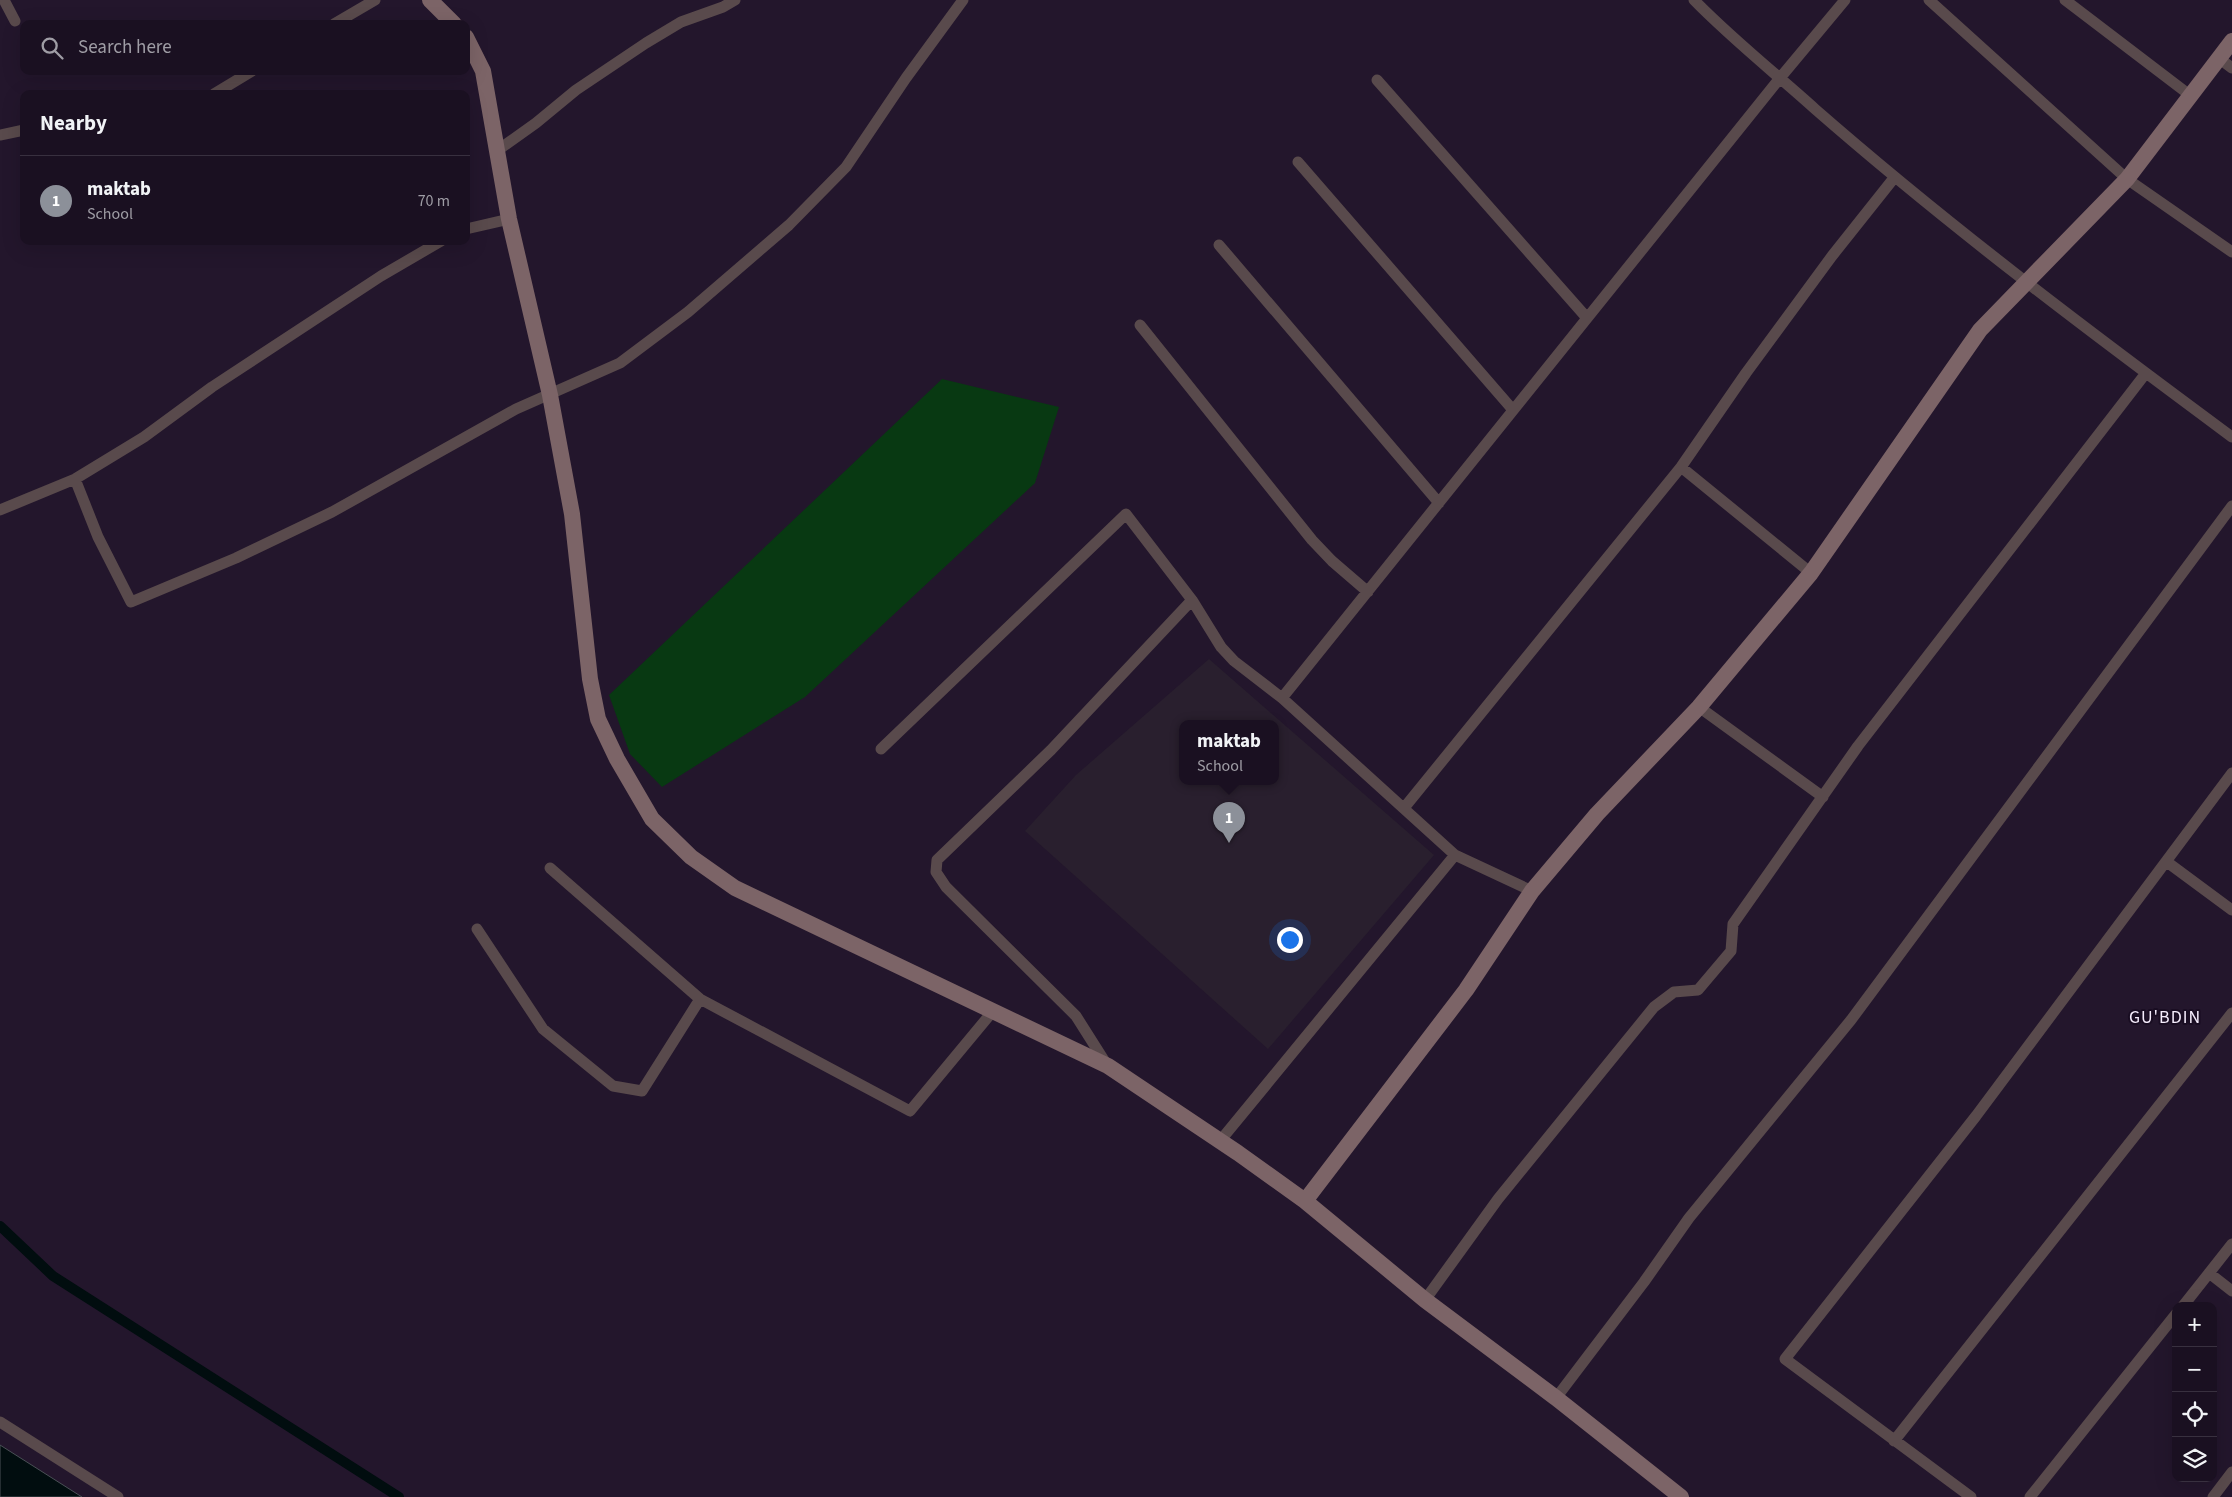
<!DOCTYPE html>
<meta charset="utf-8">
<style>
:root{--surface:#1a1021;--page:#271e2e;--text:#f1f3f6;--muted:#9f9da5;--line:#38303f;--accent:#8c9099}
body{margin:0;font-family:"Source Sans 3",sans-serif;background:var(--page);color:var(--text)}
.controls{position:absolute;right:15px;bottom:15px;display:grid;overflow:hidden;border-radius:10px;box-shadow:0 5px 20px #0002}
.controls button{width:45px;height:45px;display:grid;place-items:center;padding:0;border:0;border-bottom:1px solid var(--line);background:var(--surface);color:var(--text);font:25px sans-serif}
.you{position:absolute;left:1289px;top:939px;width:18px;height:18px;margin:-12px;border:4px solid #fff;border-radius:50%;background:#1a73e8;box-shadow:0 0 0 8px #1a73e833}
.badge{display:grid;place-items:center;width:32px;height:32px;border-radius:50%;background:var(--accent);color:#fff;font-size:16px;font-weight:700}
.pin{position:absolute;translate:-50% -41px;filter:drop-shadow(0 1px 2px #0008)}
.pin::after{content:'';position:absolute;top:26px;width:18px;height:15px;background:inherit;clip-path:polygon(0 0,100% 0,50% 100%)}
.popup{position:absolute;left:1179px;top:720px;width:100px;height:65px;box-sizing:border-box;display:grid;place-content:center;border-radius:10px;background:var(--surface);filter:drop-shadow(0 1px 4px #0005);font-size:16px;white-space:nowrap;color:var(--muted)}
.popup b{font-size:19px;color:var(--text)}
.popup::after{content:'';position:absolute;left:50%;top:100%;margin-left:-10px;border:10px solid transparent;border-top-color:var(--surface)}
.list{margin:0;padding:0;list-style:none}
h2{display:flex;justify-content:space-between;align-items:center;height:65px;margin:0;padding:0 20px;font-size:21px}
h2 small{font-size:16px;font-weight:400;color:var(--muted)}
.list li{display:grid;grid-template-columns:32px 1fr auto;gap:15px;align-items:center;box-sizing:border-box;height:90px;padding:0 20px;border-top:1px solid var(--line)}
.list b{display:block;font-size:19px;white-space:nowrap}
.list p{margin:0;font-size:16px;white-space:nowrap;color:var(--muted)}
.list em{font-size:16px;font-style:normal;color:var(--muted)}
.icon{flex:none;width:28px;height:28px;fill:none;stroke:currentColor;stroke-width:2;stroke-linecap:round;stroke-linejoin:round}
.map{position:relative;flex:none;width:2232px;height:1497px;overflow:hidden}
.search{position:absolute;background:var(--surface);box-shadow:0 5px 20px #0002;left:20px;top:20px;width:450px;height:55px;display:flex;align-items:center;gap:12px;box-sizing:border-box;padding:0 18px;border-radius:10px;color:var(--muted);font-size:19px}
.panel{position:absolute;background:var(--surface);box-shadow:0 5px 20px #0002;left:20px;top:90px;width:450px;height:155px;border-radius:10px}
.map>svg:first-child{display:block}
.education{fill:#291f2e;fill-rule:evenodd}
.green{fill:#083912}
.water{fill:#010d0f;stroke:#4a5056}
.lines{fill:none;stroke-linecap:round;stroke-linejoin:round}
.canal{stroke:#010d0f;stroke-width:10}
.street{stroke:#594a4c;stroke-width:11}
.secondary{stroke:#7c6467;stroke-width:16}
.labels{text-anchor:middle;stroke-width:4;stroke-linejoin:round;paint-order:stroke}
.quarter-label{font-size:18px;letter-spacing:1px;fill:#f5ecfc;stroke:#190d22}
</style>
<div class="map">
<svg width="2232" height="1497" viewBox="0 0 2232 1497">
<rect width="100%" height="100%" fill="#23162c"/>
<path class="education" d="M1209 659 1434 855 1268 1049 1025 831 1076 775ZM1183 724H1275V782H1183Z"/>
<path class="green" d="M942 379 1059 407 1035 483 805 697 662 787 630 754 609 695Z"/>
<path class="water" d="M0 1445 82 1497H0Z"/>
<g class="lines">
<path class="canal" d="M0 1226 53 1276 399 1497"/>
<path class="street" d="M4 0 15 21
M1694 0C1732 39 1775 73 1815 109 1949 226 2090 332 2232 437
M1929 0 2127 179 2232 252
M2065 0 2191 96
M334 24 375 0
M2220 59 2232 68
M1377 80 1587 318
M214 94 252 71
M0 135 24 130
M498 150 536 123 576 90 646 43 681 22 723 7 735 0
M1298 162 1513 410
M466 229 509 219
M1219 245 1439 503
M1140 325 1312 540 1332 561 1368 592
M1681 467 1811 573
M75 479 98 537 131 602 236 558 332 512 516 409 620 363 688 312 789 225 846 167 906 78 963 0
M0 510 75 479 144 437 212 387 381 276 441 241
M1282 698 1780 78 1845 0
M1699 707 1823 797
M881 749 1126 514 1192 600 1221 647 1234 661 1282 698 1455 855 1532 891
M1404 808 1681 467 1746 373 1832 256 1894 178
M2167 862 2232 910
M550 868 700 999 910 1111 993 1011
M477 929 543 1029 613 1086 642 1091 700 999
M1107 1065 1076 1016 946 887 936 872 937 860 1051 750 1192 600
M1220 1141 1455 855
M2209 1273 2232 1291
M1425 1300 1498 1199 1654 1007 1674 992 1698 990 1731 951 1733 924 1858 746 2146 373
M2183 1306 2232 1244
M1556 1398 1644 1282 1689 1218 1851 1020 2232 506
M0 1422 118 1497
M1894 1441 2232 1013
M1971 1497 1785 1359 1976 1116 2232 773
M2030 1497 2176 1314
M2213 1497 2232 1472"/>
<path class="secondary" d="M430 0 454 24
M466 37 483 71 509 219 550 395 572 514 590 679 598 719 617 759 652 819 691 857 735 888 1108 1066 1238 1153 1305 1201 1425 1300 1556 1398 1681 1497
M1305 1201 1466 990 1532 891 1597 814 1699 707 1811 573 1980 330 2127 179 2232 41"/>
</g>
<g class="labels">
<g class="quarter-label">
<text x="2165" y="1023">GU'BDIN</text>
</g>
</g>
</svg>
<div class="controls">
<button>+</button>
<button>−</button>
<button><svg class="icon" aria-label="locate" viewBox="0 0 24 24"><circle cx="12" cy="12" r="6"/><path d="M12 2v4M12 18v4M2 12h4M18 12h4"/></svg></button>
<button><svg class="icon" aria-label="layers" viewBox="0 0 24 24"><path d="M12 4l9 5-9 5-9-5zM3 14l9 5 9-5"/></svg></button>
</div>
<div class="you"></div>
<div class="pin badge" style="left:1229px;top:843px">1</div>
<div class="popup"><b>maktab</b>School</div>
<div class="search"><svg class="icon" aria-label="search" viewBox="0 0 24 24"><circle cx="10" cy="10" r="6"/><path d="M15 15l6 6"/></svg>Search here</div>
<section class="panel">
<h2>Nearby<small></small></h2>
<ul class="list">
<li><span class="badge">1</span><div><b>maktab</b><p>School</p></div><em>70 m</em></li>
</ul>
</section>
</div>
